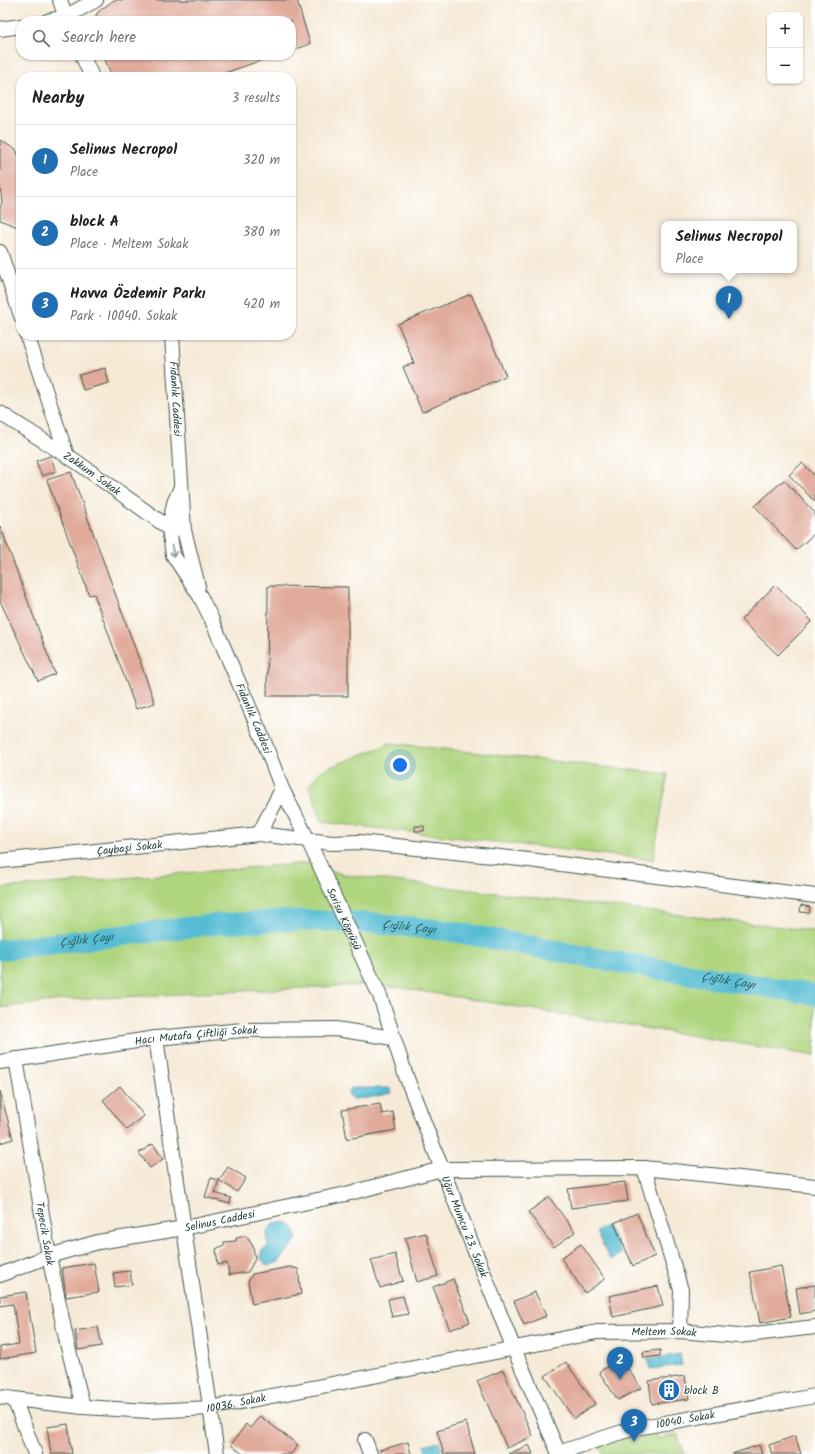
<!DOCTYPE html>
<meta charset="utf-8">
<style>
:root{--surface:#fff;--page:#f2f2f2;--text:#222;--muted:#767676;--line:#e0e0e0;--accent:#1f6fb2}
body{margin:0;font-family:Kalam,sans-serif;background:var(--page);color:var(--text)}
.controls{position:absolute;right:12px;top:12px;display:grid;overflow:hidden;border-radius:8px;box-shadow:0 1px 3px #0004}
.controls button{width:36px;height:36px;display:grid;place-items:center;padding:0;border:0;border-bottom:1px solid var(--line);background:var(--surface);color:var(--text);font:20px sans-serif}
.you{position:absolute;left:400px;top:765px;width:14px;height:14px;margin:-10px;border:3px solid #fff;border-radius:50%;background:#1a73e8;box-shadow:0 0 0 6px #1a73e833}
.badge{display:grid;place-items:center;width:26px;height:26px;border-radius:50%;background:var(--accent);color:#fff;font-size:13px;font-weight:700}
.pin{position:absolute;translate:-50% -33px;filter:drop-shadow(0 1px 2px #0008)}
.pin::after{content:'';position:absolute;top:21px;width:14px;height:12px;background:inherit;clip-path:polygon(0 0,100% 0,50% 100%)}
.popup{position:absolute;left:661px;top:221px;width:136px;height:52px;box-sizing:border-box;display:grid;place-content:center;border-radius:8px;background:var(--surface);filter:drop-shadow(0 1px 3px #0005);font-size:13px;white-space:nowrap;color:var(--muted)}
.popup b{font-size:15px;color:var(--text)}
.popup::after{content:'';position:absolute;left:50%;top:100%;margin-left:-8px;border:8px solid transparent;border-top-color:var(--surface)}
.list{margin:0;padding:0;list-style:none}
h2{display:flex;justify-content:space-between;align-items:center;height:52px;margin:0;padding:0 16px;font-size:17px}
h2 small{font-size:13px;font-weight:400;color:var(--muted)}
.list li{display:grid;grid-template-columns:26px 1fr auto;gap:12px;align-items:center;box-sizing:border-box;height:72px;padding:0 16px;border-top:1px solid var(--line)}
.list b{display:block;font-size:15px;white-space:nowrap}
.list p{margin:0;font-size:13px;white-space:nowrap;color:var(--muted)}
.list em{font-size:13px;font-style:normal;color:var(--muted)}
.icon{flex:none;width:22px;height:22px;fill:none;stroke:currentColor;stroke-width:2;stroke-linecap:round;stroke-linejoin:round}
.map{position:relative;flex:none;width:815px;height:1454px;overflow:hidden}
.search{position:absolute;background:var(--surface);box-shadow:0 1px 3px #0004;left:16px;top:16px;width:280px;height:44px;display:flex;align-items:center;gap:10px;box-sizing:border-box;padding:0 14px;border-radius:16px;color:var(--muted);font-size:15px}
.panel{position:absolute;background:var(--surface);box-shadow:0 1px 3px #0004;left:16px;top:72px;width:280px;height:268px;border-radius:16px}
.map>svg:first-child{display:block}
.green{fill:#afd57f;stroke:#67895a}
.water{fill:#55bcd3;stroke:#3a7c84}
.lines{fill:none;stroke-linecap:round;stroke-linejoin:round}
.river{stroke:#55bcd3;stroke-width:21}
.building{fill:#e1ab9b}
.minor-casing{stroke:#3f574c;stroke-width:16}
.minor{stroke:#fff;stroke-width:14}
.oneway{stroke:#8f9e9a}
.labels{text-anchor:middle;stroke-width:3;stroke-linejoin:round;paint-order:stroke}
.street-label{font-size:11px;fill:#1f3d34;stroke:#fff}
.poi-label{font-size:11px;fill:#1f3d34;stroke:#fff;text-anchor:start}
.water-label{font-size:12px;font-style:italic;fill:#2f6364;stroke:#fff}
</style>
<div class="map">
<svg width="815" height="1454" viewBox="0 0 815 1454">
<rect width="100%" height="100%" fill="#fff"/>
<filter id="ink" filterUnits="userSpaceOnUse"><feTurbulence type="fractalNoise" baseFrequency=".025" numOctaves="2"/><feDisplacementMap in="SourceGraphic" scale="8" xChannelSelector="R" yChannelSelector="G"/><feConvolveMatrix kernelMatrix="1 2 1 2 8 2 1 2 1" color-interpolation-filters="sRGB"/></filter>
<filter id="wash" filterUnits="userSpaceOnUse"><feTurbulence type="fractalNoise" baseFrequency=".012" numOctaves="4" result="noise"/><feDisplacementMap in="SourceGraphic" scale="16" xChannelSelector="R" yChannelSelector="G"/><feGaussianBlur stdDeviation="0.9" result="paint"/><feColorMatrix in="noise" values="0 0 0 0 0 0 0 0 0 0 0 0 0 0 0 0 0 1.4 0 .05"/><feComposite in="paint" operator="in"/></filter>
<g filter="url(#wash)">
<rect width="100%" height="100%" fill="#f6ead7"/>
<path class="green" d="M391 743 668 774 653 860 322 822 309 786 320 771Z
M309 863 345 875 815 931V1056L396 987 363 985 60 1000 0 1008V888Z
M655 1431 659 1439 677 1434 685 1454H604L597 1444Z"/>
<path class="water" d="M351 1088H386L391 1089 392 1093 367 1098 352 1099 348 1093Z
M287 1222 295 1229 297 1239 279 1262 267 1266 261 1258V1251L268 1246 267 1232 274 1223Z
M607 1226 622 1254 610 1260 596 1231Z
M680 1354 682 1365 650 1369 647 1359Z
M439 1441 442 1454H427L424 1445Z"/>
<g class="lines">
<path class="river" id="s1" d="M0 950 217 924 295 920 372 923 450 931 605 960 815 995"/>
</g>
<g id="blocks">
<path class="building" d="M114 0H297L310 44 291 51V21H93L98 12Z
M103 55H277L213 77H112Z
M0 140 16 150 21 162 20 228 0 220V208L2 202 0 186Z
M471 294 506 376 422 412 403 367 414 363 398 324Z
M105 368 109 383 83 390 79 375Z
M50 456 56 471 42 476 36 461Z
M802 463 815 476V502L789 475Z
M71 472 155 703 136 709 94 594 89 595 47 480Z
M784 480 815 513V533L796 550 755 506Z
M0 526 55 674 38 681 0 601Z
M775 585 812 621 778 655 741 620Z
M268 586 348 587V696H267Z
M415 826H424V831H415Z
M801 905 810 907 809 913 800 912Z
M120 1086 144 1116 127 1130 103 1100Z
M0 1091 13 1139 0 1143Z
M380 1104 382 1114 393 1112 396 1130 347 1139 342 1110Z
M153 1144 163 1159 150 1168 139 1153Z
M228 1167 246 1178 237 1192 219 1180Z
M211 1178 219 1180 215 1193 231 1198 230 1204 205 1197Z
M625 1182 628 1201 571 1208 568 1189Z
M549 1197 575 1232 554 1247 528 1212Z
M637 1213 655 1256 633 1266 614 1223Z
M426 1233 438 1276 417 1282 405 1238Z
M246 1236 253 1246 255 1259 248 1272 229 1275 227 1263 218 1265 216 1249 224 1245V1242L236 1241V1238Z
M581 1244 605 1279 585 1293 561 1258Z
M395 1254 403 1281 380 1288 371 1260Z
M94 1263 99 1292 66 1297 62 1268Z
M781 1266 791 1317 760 1323 750 1272Z
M290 1267 298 1269 301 1294 252 1304 248 1282 252 1274Z
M130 1271 132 1285 115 1287 113 1273Z
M453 1279 470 1322 450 1330 433 1287Z
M815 1285V1311L800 1314 796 1288Z
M658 1286 663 1306 613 1317 609 1296Z
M26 1292 36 1353 0 1359V1347L19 1344 13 1304 0 1306V1296Z
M535 1292 546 1316 524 1325 514 1301Z
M403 1296 408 1314 392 1317 388 1299Z
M98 1327 102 1346 78 1350 75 1331Z
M660 1350V1356L644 1358 643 1352Z
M621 1358 641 1388 618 1400 599 1372Z
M566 1362 595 1404 574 1419 545 1376Z
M503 1370 533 1436 507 1448 477 1381Z
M685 1376 689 1399 652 1404 649 1381Z
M260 1416 298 1445 291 1454H243L231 1445 246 1424 250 1428Z
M466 1422 475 1454H444L437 1431Z
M68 1424 72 1454H51L47 1427Z
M795 1436 801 1454H772L769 1445Z
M408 1442 411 1454H381L380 1450Z
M529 1445 533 1454H508Z
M759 1445 762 1454H732Z"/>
</g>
</g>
<g filter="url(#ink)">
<use href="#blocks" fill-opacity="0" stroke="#3f574c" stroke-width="1"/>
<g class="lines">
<g class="minor-casing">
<g id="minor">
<path d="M60 0 67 21"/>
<path d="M47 21 65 17 96 0"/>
<path d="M0 29 21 26"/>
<path d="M82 55 92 77"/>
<path d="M0 252 21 316"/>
<path d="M27 335 67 456"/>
<path id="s2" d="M172 335 184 530 198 586"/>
<path id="s3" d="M0 413 77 462 169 528 176 529"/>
<path id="s4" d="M181 487 174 503 169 528 173 555 200 596 211 618 263 739 282 789 308 840 380 996 406 1076 442 1169 514 1349 559 1454"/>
<path d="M282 789 259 834 332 843 359 842 529 860 815 896"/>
<path id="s5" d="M0 861 259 834"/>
<path d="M156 1038 217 1454"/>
<path id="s6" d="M16 1059 49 1256 67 1343 83 1407"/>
<path id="s7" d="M0 1062 156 1038 243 1030 336 1029 393 1038"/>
<path d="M644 1168 681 1290 680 1331"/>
<path id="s8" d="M0 1275 49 1256 98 1242 184 1228 346 1194 442 1169 644 1168 815 1186"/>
<path d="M0 1397 14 1399"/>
<path d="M365 1440 370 1454"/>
<path id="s9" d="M558 1453 631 1429 815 1396"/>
<path id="s10" d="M35 1454 14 1399 83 1407 149 1411 210 1408 597 1332 680 1331 738 1336 815 1327"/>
</g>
</g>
<use href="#minor" class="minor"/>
</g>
<defs><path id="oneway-shaft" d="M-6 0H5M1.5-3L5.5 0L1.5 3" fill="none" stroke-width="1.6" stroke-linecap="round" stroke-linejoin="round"/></defs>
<use class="oneway" href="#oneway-shaft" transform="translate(173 551) rotate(75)"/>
</g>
<defs>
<g id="building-disc" transform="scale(1.15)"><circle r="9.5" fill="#1f6fb2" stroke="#fff"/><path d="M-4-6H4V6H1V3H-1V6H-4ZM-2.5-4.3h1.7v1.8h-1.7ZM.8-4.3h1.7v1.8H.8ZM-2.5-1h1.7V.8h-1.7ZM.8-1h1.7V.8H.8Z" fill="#fff"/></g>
</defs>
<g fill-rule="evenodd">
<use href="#building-disc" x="669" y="1390"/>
</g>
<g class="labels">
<g class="street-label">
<text dy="4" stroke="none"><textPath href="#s2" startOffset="64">Fidanlık Caddesi</textPath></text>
<text dy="4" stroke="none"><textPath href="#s3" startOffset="110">Zakkum Sokak</textPath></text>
<text dy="4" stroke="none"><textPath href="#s4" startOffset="253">Fidanlık Caddesi</textPath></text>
<text dy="4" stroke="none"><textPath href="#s5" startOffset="130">Çaybaşi Sokak</textPath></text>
<text dy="4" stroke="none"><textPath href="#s4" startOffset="473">Sarisu Kōprüsü</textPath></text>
<text dy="4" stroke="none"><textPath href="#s7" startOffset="198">Hacı Mutafa Çiftliği Sokak</textPath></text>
<text dy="4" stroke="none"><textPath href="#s8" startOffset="227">Selinus Caddesi</textPath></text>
<text dy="4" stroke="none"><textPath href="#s4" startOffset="804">Uğur Mumcu 23. Sokak</textPath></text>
<text dy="4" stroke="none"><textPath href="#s6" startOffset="177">Tepecik Sokak</textPath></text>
<text dy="4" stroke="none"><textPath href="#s10" startOffset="717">Meltem Sokak</textPath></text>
<text dy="4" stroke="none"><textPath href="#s10" startOffset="282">10036. Sokak</textPath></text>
<text dy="4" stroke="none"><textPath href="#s9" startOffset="132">10040. Sokak</textPath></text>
</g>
<g class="poi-label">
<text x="684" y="1394">block B</text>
</g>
<g class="water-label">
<text dy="4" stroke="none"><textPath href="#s1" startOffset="411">Çığlık Çayı</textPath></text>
<text dy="4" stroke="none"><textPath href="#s1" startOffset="87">Çığlık Çayı</textPath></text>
<text dy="4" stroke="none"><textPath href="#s1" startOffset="735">Çığlık Çayı</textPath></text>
</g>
</g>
</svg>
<div class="controls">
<button>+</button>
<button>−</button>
</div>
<div class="you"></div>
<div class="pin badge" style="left:729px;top:319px">1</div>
<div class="popup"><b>Selinus Necropol</b>Place</div>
<div class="pin badge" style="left:620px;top:1380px">2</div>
<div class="pin badge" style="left:634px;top:1442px">3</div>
<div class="search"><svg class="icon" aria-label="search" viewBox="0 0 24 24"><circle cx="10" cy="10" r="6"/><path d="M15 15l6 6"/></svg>Search here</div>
<section class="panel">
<h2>Nearby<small>3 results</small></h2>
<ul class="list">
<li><span class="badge">1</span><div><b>Selinus Necropol</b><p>Place</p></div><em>320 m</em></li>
<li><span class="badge">2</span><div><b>block A</b><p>Place · Meltem Sokak</p></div><em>380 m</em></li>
<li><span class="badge">3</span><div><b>Havva Özdemir Parkı</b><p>Park · 10040. Sokak</p></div><em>420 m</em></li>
</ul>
</section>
</div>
